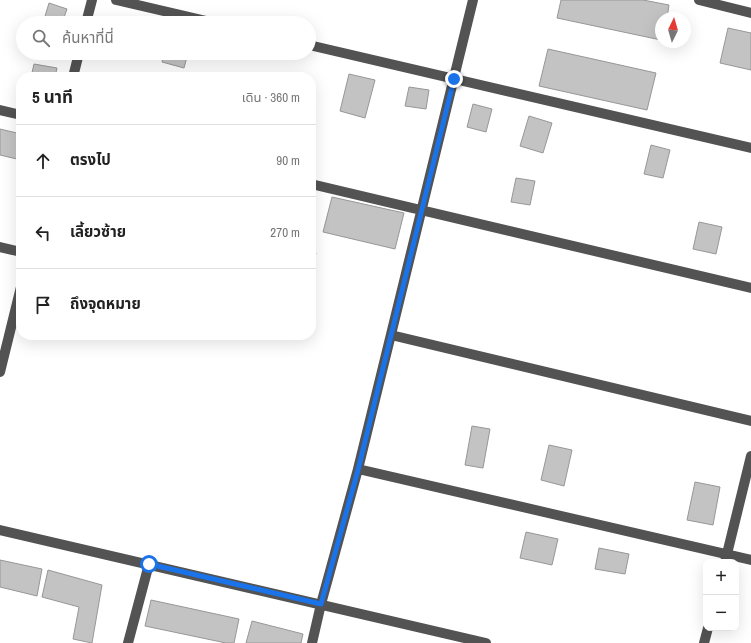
<!DOCTYPE html>
<html lang="th">
<meta charset="utf-8">
<style>
:root{--surface:#fff;--page:#f2f2f2;--text:#222;--muted:#767676;--line:#e0e0e0}
body{margin:0;font-family:"Archivo Narrow","Noto Sans Thai",sans-serif;background:var(--page);color:var(--text)}
.controls{position:absolute;right:12px;bottom:12px;display:grid;overflow:hidden;border-radius:8px;box-shadow:0 4px 16px #0002}
.controls button{width:36px;height:36px;display:grid;place-items:center;padding:0;border:0;border-bottom:1px solid var(--line);background:var(--surface);color:var(--text);font:20px sans-serif}
.compass{position:absolute;left:655px;top:12px;width:36px;height:36px;border-radius:50%;background:var(--surface);box-shadow:0 4px 16px #0002;rotate:5deg}
.stop{position:absolute;width:12px;height:12px;margin:-9px;border:3px solid #1a73e8;border-radius:50%;background:#fff}
.stop.end{background:#1a73e8;border-color:#fff;box-shadow:0 1px 4px #0008}
.list{margin:0;padding:0;list-style:none}
h2{display:flex;justify-content:space-between;align-items:center;height:52px;margin:0;padding:0 16px;font-size:17px}
h2 small{font-size:13px;font-weight:400;color:var(--muted)}
.list li{display:grid;grid-template-columns:26px 1fr auto;gap:12px;align-items:center;box-sizing:border-box;height:72px;padding:0 16px;border-top:1px solid var(--line)}
.list b{display:block;font-size:15px;white-space:nowrap}
.list em{font-size:13px;font-style:normal;color:var(--muted)}
.icon{flex:none;width:22px;height:22px;fill:none;stroke:currentColor;stroke-width:2;stroke-linecap:round;stroke-linejoin:round}
.map{position:relative;flex:none;width:751px;height:643px;overflow:hidden}
.search{position:absolute;background:var(--surface);box-shadow:0 4px 16px #0002;left:16px;top:16px;width:300px;height:44px;display:flex;align-items:center;gap:10px;box-sizing:border-box;padding:0 14px;border-radius:22px;color:var(--muted);font-size:15px}
.panel{position:absolute;background:var(--surface);box-shadow:0 4px 16px #0002;left:16px;top:72px;width:300px;height:268px;border-radius:16px}
.map>svg:first-child{display:block}
.building{fill:#c3c3c3;stroke:#979797}
.lines{fill:none;stroke-linecap:round;stroke-linejoin:round}
.minor{stroke:#535353;stroke-width:10}
.route{stroke:#1a73e8;stroke-width:5}
</style>
<div class="map">
<svg width="751" height="643" viewBox="0 0 751 643">
<rect width="100%" height="100%" fill="#fff"/>
<path class="building" d="M561 0H643L669 5 667 18H661V40L557 18Z
M49 3 67 9 62 23H43Z
M728 28 751 33V70L720 63Z
M548 49 656 73 647 110 539 86Z
M164 53H188L184 68 162 62Z
M34 64 57 68 55 77H31Z
M349 74 375 80 365 118 340 111Z
M409 87 429 90 426 109 405 106Z
M473 104 492 109 486 132 467 127Z
M529 116 552 123 543 153 520 146Z
M0 129 21 134V160L0 155Z
M651 145 670 150 663 178 644 174Z
M516 178 535 181 530 205 511 202Z
M332 197 404 213 395 249 323 232Z
M699 222 722 227 716 254 693 249Z
M311 252 316 253 311 269Z
M472 426 490 429 483 468 465 465Z
M549 445 572 450 564 486 541 480Z
M695 482 720 487 713 525 687 520Z
M526 532 558 539 552 565 520 558Z
M599 548 629 554 625 574 595 569Z
M0 560 42 569 37 596 0 587Z
M48 570 102 585 92 643 73 639 79 607 42 597Z
M151 600 239 619 234 643H226L145 626Z
M252 621 303 634 301 643H246Z"/>
<g class="lines">
<path class="minor" d="M116 0 215 23
M699 0 751 13
M86 23 92 0
M309 45 751 148
M73 77 79 53
M0 110 21 115
M311 184 751 288
M0 247 21 252
M391 335 751 421
M0 372 21 287
M358 469 751 560
M0 530 486 643
M725 562 751 456
M128 643 149 564
M312 643 321 604 358 469 473 0
M704 643 708 628"/>
</g>
<g class="lines">
<path class="route" d="M149 564 321 604 358 470 454 79"/>
</g>
</svg>
<div class="controls">
<button>+</button>
<button>−</button>
</div>
<svg class="compass" viewBox="-18 -18 36 36"><path d="M0-13l5 13h-10z" fill="#e53935"/><path d="M0 13l5-13h-10z" fill="#767676"/></svg>
<div class="stop" style="left:149px;top:564px"></div>
<div class="stop end" style="left:454px;top:79px"></div>
<div class="search"><svg class="icon" aria-label="search" viewBox="0 0 24 24"><circle cx="10" cy="10" r="6"/><path d="M15 15l6 6"/></svg>ค้นหาที่นี่</div>
<section class="panel">
<h2>5 นาที<small>เดิน · 360 m</small></h2>
<ul class="list">
<li><svg class="icon" aria-label="ahead" viewBox="0 0 24 24"><path d="M12 20V5M6 11l6-6 6 6"/></svg><div><b>ตรงไป</b></div><em>90 m</em></li>
<li><svg class="icon" aria-label="left" viewBox="0 0 24 24"><path d="M17 20v-9H6M10 6l-5 5 5 5"/></svg><div><b>เลี้ยวซ้าย</b></div><em>270 m</em></li>
<li><svg class="icon" aria-label="arrive" viewBox="0 0 24 24"><path d="M6 21V4h12l-3 4 3 4H6"/></svg><div><b>ถึงจุดหมาย</b></div></li>
</ul>
</section>
</div>
